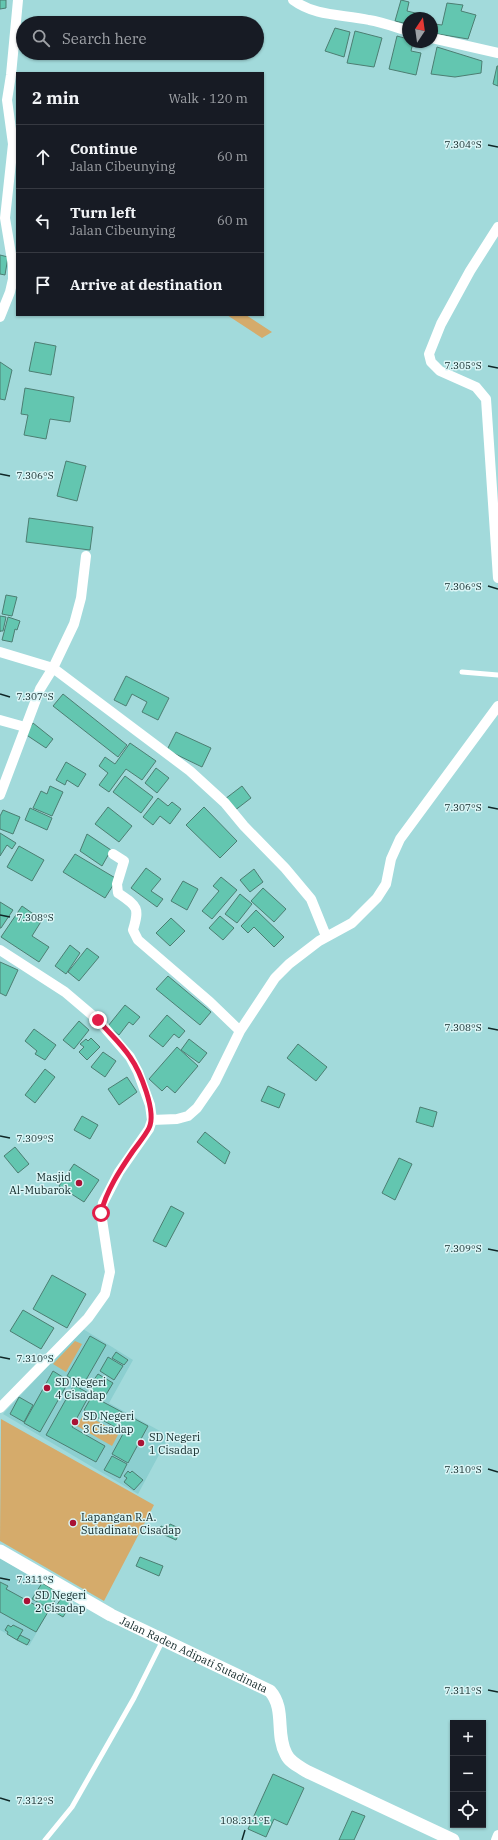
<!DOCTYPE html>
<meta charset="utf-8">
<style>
:root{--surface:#171b24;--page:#242831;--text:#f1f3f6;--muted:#9ea1a6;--line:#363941}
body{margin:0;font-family:"IBM Plex Serif",serif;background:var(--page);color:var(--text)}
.controls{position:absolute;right:12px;bottom:12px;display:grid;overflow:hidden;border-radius:0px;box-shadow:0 1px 3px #0004}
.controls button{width:36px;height:36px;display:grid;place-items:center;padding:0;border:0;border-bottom:1px solid var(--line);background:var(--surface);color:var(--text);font:20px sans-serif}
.compass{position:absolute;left:402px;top:12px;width:36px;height:36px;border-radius:50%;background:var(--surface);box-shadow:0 1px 3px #0004;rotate:13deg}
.stop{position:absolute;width:12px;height:12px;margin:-9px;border:3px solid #e11d48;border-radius:50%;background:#fff}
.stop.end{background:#e11d48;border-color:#fff;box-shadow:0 1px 4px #0008}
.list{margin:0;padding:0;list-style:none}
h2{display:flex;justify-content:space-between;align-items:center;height:52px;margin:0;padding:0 16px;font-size:17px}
h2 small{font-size:13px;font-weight:400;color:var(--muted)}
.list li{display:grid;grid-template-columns:26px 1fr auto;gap:12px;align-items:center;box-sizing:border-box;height:64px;padding:0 16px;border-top:1px solid var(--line)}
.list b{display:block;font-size:15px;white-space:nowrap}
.list p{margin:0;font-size:13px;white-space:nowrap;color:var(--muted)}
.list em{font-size:13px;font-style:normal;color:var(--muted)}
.icon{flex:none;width:22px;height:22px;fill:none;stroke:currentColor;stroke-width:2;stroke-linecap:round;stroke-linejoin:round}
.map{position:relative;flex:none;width:498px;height:1840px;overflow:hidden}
.search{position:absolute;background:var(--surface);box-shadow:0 1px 3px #0004;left:16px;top:16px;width:248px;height:44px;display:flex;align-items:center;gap:10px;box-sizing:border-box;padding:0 14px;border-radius:22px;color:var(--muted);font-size:15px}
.panel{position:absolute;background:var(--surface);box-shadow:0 1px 3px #0004;left:16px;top:72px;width:248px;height:244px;border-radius:0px}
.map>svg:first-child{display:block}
.built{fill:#8ccfd0}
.green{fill:#d5ab6b}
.building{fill:#63c6b0;stroke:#4c7e72}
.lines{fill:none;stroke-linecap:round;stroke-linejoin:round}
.service{stroke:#fff;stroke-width:5}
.minor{stroke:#fff;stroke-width:10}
.tertiary{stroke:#fff;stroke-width:13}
.route{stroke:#e11d48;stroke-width:5}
.ticks{fill:none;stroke:#102727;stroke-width:1.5}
.poi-dot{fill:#a91235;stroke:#daf5f6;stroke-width:1.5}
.labels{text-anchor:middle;stroke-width:3;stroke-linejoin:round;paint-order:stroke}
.poi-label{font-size:11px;fill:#102727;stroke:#daf5f6;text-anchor:start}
.street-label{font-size:11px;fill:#102727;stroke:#daf5f6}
.ticks-label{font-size:10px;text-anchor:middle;fill:#102727;stroke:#daf5f6;stroke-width:3;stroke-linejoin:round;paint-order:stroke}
</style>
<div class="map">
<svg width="498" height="1840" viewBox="0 0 498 1840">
<rect width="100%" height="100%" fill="#a2dadb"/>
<path class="built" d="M83 1329 133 1360 109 1403 169 1436 138 1494 3 1414Z
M0 1558 59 1593 29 1646 0 1630Z"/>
<path class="green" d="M227 315H246L272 332 262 338Z
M75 1341 82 1344 66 1372 53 1364Z
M84 1414 119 1433 112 1446 77 1426Z
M1 1419 154 1505 104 1601 0 1541Z"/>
<path class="building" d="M0 0H6V8L0 9Z
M401 0 409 2 407 11 428 16V18H408V24L395 21Z
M447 3 463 5 461 11 476 15 468 39 432 33 434 24 442 25Z
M335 28 350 32 344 57 325 51Z
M355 31 382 38 374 67 347 63Z
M397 36 408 39V42H413L411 51 421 53 416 75 389 69Z
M437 47 482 61 481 73 455 77 431 74Z
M497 66H498V86L493 84Z
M0 255 8 257 5 275 0 274Z
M35 342 56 346 51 375 29 371Z
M0 362 12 370 5 400 0 399Z
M25 388 74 397 70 422 50 419 46 439 24 435 28 415 21 414Z
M66 461 86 466 77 501 57 496Z
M29 518 93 527 90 550 26 542Z
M6 595 17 597 12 616 2 614Z
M0 616 6 617 3 631H0V632Z
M8 617 20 621 17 630 15 629 12 642 2 640Z
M126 676 169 698 158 720 142 712 147 702 132 694 126 706 114 700Z
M63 694 127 745 118 757 53 706Z
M33 723 53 739 46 748 25 734Z
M176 732 211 748 202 767 167 750Z
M130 743 156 761 142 780 126 769 109 792 99 785 108 773 99 766 105 757 115 764Z
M66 762 86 774 78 787 67 780 65 785 56 780Z
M156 768 169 778 157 793 145 783Z
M125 776 153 797 141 813 113 792Z
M50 786 63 792 52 816 33 808 41 791 47 794Z
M242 786 251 798 234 811 225 799Z
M158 798 168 806 172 802 181 809 170 824 160 816 153 825 143 817Z
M108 807 132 826 119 842 95 824Z
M204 807 237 841 220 858 186 825Z
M30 808 52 818 47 830 25 820Z
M3 810 20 817 13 834 0 829V816Z
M0 833 16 843 12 849 7 845 0 856Z
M87 834 111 850 102 866 80 851Z
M19 846 44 860 32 881 7 867Z
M75 854 117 879 105 898 63 872Z
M146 868 161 879 151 891 163 899 157 907 131 888Z
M254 869 263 882 250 892 240 880Z
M221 877 237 890 212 919 202 911 219 891 213 886Z
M183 881 198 889 187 910 171 901Z
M263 888 286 909 274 922 251 901Z
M240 894 252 904 237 923 225 914Z
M0 902 13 910 1 928H0Z
M22 906 42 920 32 936 49 947 39 962 1 937Z
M256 910 284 937 274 947 254 927 248 933 241 926Z
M220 916 234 928 223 940 209 928Z
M171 918 185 931 170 946 156 933Z
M70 945 80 953 66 974 55 966Z
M87 948 99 957 79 981 68 972Z
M0 962 18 970 6 996 0 993Z
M168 976 211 1012 200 1025 156 989Z
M125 1005 140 1017 133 1025 129 1022 119 1035 108 1026Z
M167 1015 185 1031 179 1038 174 1034 163 1047 149 1036Z
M79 1021 89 1030 74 1049 63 1040Z
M34 1029 56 1045 45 1060 35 1054 37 1051 25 1041Z
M91 1038 100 1047 87 1060 79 1052 84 1047 80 1044 86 1039 88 1041Z
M189 1039 207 1053 199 1063 181 1050Z
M298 1044 327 1067 316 1081 287 1058Z
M177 1047 198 1066 175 1093 167 1086 162 1091 149 1079Z
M103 1052 116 1061 105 1077 91 1067Z
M45 1069 55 1077 35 1103 25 1095Z
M127 1077 137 1092 119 1105 108 1089Z
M268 1086 285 1094 279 1108 261 1101Z
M420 1107 437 1112 433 1127 416 1122Z
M82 1116 98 1125 90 1139 74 1130Z
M205 1132 230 1152 225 1164 197 1142Z
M15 1147 29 1164 18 1173 4 1156Z
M399 1158 412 1164 395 1200 382 1193Z
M74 1164 99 1180 84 1202 59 1186Z
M171 1206 184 1213 166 1247 153 1241Z
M52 1275 86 1294 67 1328 33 1309Z
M23 1310 54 1328 41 1349 10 1331Z
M90 1336 106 1345 83 1385 67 1376Z
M116 1352 128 1360 124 1365 112 1358Z
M108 1357 123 1366 114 1380 100 1371Z
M53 1371 69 1381 40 1432 24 1423Z
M98 1374 113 1383 104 1398 88 1388Z
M74 1385 90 1394 72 1427 105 1446 96 1462 46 1435Z
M92 1396 148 1426 128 1463 112 1454 124 1432 84 1410Z
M19 1397 33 1405 24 1422 10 1414Z
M112 1456 127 1464 120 1478 104 1470Z
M128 1471 130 1473 132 1471 143 1480 134 1490 124 1482 127 1478 124 1476Z
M170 1524 181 1529 176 1540 158 1532 161 1526 167 1529Z
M140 1557 163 1566 159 1576 136 1566Z
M0 1582 8 1586 6 1589 48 1612 36 1632 0 1612Z
M42 1583 59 1593 50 1609 32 1599Z
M62 1597 72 1603 63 1617 53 1611Z
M8 1625 11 1627 13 1625 23 1630 17 1640 7 1634 8 1632 5 1630Z
M20 1635 30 1640 27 1645 17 1640Z
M273 1774 304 1788 287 1825 274 1819 266 1837 248 1829Z
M352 1811 365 1816 354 1840H339Z"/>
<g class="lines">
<path class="service" d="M462 672 498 675
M45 1840 72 1807 134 1698 163 1640"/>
<path class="minor" d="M293 0C316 17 343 14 369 20 382 22 395 27 408 31
M432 38 498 53
M498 227 470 271 441 324 429 354 431 362 440 371 476 387 486 399 498 578
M0 317 10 292 13 279V266L5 218 13 144 7 100 11 75 18 0
M0 652 53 668 190 771 225 803 244 826 285 868 311 899 326 936
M0 720 25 727
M0 795 40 689 53 668 74 624 81 598 86 556
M113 854 124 861 117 884 118 893C137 906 140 907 133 930L138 940 210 1002 240 1031
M0 950 65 992 98 1020 130 1057 138 1072 150 1105 152 1120 149 1129 119 1172 103 1203 101 1213 110 1272 105 1294 88 1318 0 1408
M152 1120 177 1119 188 1116 197 1108 215 1082 240 1031 275 978 289 964 319 941 352 923 377 898 386 884 391 859 400 839 498 706
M496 1840 498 1835"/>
<path class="tertiary" id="s1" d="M0 1551 111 1615 270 1691C286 1709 275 1734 286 1754 290 1763 300 1767 308 1772L453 1840"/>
</g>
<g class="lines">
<path class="route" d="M98 1020C108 1032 121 1043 130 1057 140 1071 157 1112 149 1128 145 1136 138 1144 133 1151 120 1170 106 1191 101 1213"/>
</g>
<path class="ticks" d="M488 145 498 147M488 366 498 368M0 474 10 476M488 586 498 589M0 694 10 697M488 807 498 809M0 915 10 917M488 1028 498 1030M0 1136 10 1138M488 1249 498 1251M0 1357 10 1359M488 1469 498 1472M0 1578 10 1580M488 1690 498 1692M0 1798 10 1801M242 1840 245 1830"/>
<g class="poi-dot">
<circle cx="79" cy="1183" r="4"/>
<circle cx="47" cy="1388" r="4"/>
<circle cx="75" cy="1422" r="4"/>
<circle cx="141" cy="1443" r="4"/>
<circle cx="73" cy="1523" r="4"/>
<circle cx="27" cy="1601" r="4"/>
</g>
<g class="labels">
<g class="poi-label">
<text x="71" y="1181" text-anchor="end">Masjid<tspan x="71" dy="13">Al-Mubarok</tspan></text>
<text x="55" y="1386">SD Negeri<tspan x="55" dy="13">4 Cisadap</tspan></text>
<text x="83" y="1420">SD Negeri<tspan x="83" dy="13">3 Cisadap</tspan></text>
<text x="149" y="1441">SD Negeri<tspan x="149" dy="13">1 Cisadap</tspan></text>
<text x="81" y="1521">Lapangan R.A.<tspan x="81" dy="13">Sutadinata Cisadap</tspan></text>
<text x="35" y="1599">SD Negeri<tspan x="35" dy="13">2 Cisadap</tspan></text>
</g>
<g class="street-label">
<text dy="4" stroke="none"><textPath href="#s1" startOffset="220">Jalan Raden Adipati Sutadinata</textPath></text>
</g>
</g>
<g class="ticks-label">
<text x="463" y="148">7.304°S</text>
<text x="463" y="369">7.305°S</text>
<text x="35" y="479">7.306°S</text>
<text x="463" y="590">7.306°S</text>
<text x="35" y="700">7.307°S</text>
<text x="463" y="811">7.307°S</text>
<text x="35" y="921">7.308°S</text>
<text x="463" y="1031">7.308°S</text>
<text x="35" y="1142">7.309°S</text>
<text x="463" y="1252">7.309°S</text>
<text x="35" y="1362">7.310°S</text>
<text x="463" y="1473">7.310°S</text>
<text x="35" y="1583">7.311°S</text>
<text x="463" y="1694">7.311°S</text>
<text x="35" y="1804">7.312°S</text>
<text x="245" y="1824">108.311°E</text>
</g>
</svg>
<div class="controls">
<button>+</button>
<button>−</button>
<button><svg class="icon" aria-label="locate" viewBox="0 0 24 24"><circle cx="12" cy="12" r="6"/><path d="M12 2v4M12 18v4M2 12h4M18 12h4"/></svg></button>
</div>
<svg class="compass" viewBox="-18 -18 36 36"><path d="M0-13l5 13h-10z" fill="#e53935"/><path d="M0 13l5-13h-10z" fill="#9ea1a6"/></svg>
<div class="stop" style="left:101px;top:1213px"></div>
<div class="stop end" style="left:98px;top:1020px"></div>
<div class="search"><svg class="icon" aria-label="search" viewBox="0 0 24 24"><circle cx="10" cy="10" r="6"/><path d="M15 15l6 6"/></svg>Search here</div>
<section class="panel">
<h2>2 min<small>Walk · 120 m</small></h2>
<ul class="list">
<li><svg class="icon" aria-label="ahead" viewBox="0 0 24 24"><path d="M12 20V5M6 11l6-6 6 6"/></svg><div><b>Continue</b><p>Jalan Cibeunying</p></div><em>60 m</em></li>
<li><svg class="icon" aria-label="left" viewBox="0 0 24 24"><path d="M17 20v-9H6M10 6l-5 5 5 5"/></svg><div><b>Turn left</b><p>Jalan Cibeunying</p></div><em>60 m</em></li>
<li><svg class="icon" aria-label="arrive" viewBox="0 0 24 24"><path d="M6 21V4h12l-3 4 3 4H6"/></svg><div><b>Arrive at destination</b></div></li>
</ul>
</section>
</div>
